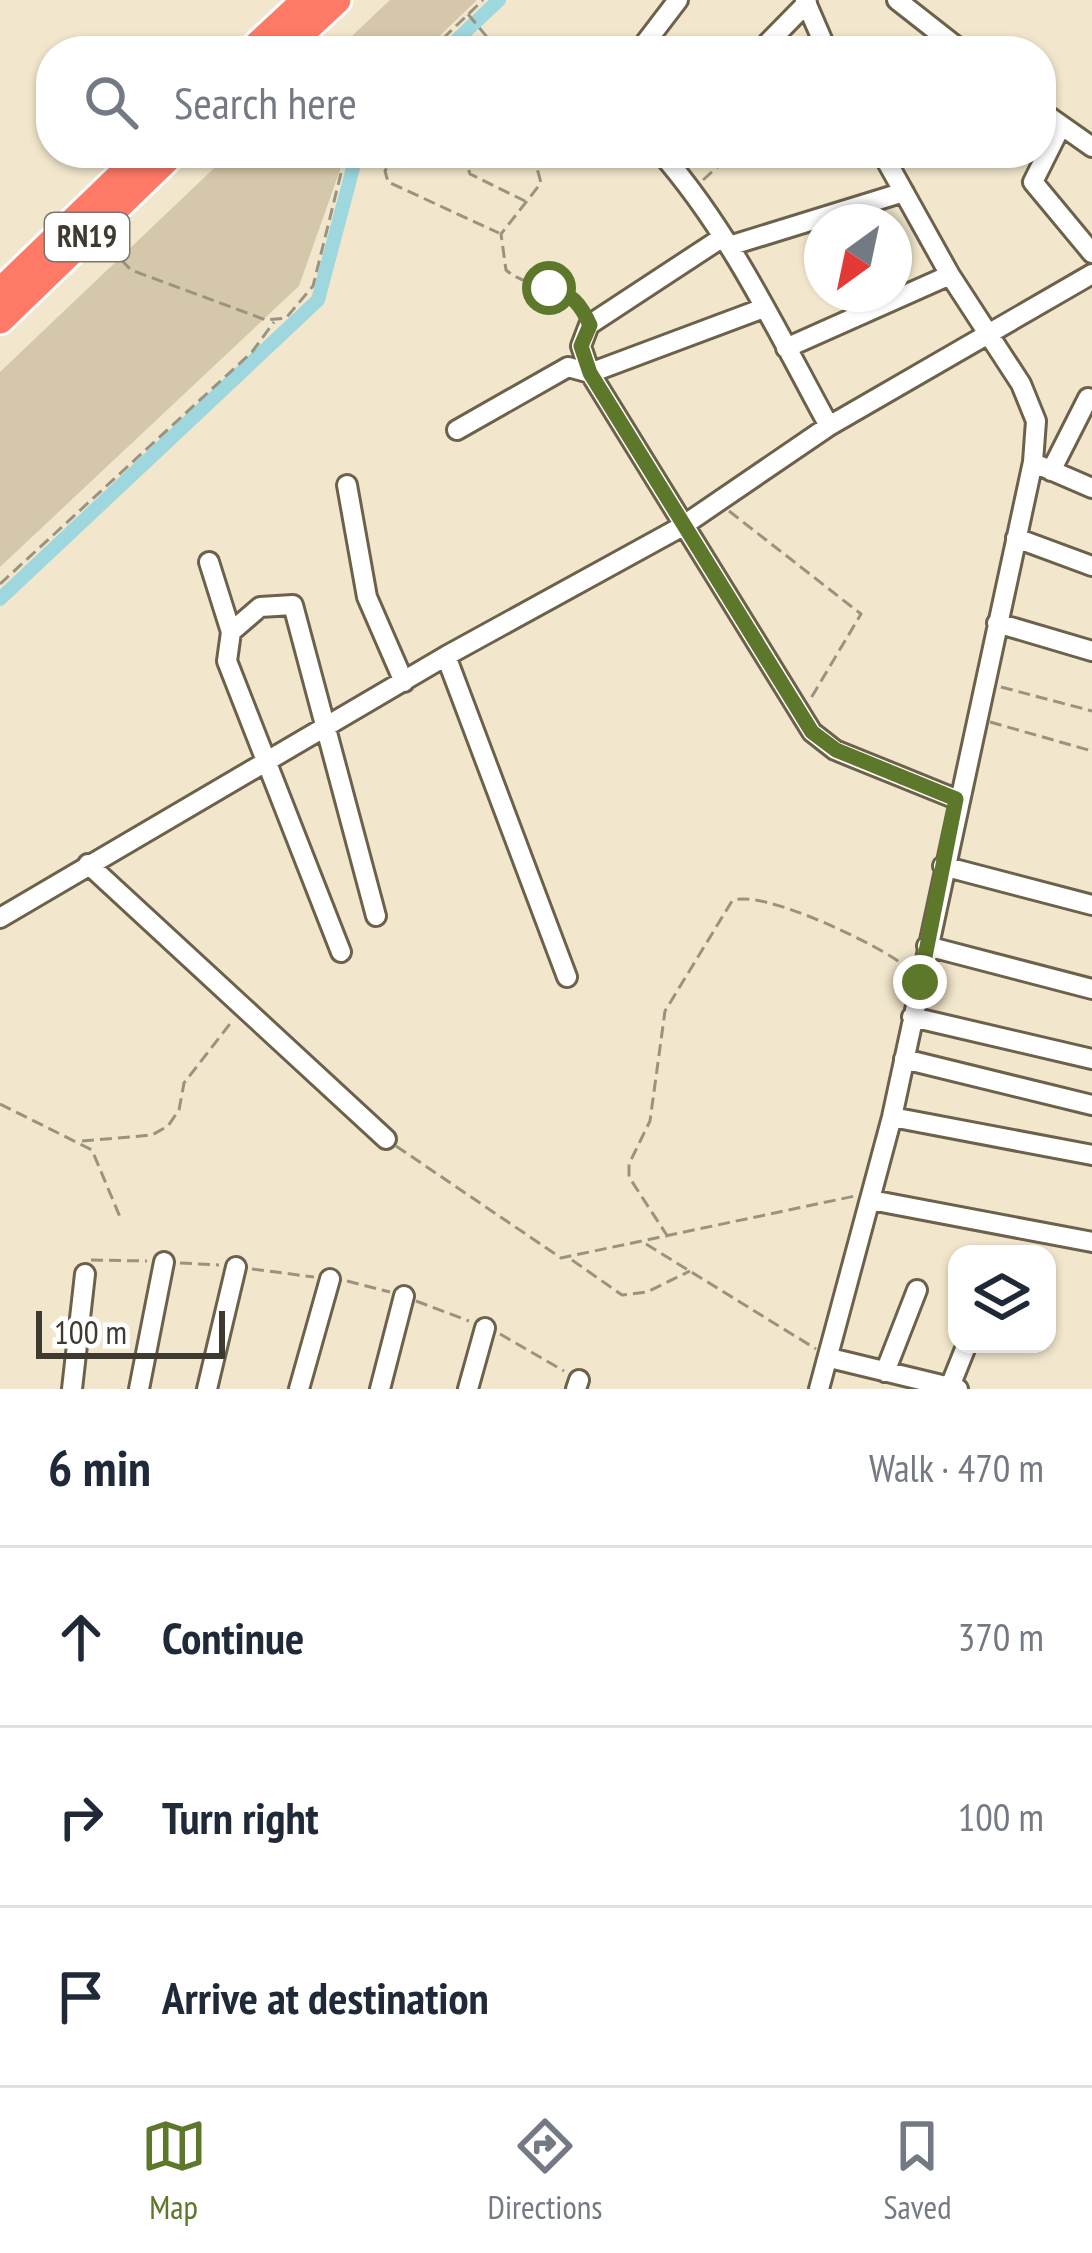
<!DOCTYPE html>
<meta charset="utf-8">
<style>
:root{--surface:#fff;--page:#f2f2f3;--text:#1f2937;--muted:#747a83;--line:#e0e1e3;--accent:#5e782b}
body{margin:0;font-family:"PT Sans Narrow",sans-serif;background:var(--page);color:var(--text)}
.controls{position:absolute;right:36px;bottom:36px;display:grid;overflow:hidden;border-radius:24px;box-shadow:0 3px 9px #0004}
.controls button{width:108px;height:108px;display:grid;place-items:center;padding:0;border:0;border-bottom:3px solid var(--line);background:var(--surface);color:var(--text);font:60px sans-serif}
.compass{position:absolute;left:804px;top:204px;width:108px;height:108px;border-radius:50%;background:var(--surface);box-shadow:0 3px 9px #0004;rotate:213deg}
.scale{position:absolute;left:36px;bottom:30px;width:189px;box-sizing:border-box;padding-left:12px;border:6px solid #3f3a30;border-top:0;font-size:33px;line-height:42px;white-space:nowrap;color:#3f3a30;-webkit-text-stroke:9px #fff;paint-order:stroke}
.stop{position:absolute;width:36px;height:36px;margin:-27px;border:9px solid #5e782b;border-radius:50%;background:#fff}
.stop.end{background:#5e782b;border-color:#fff;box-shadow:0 3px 12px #0008}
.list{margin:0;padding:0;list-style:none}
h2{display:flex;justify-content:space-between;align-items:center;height:156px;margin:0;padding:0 48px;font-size:51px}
h2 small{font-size:39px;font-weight:400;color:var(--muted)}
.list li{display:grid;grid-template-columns:78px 1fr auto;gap:36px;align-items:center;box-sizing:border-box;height:180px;padding:0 48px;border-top:3px solid var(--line)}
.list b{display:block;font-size:45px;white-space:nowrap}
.list em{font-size:39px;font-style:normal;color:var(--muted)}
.icon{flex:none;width:66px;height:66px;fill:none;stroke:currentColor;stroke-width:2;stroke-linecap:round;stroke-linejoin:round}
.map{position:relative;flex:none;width:1092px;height:1389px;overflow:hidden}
.search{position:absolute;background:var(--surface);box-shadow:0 3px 9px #0004;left:36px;right:36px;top:36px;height:132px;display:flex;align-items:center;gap:30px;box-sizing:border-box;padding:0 42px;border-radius:48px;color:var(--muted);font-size:45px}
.sheet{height:696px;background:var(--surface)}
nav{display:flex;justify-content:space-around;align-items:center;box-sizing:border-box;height:168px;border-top:3px solid var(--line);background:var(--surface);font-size:33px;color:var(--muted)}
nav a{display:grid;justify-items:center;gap:6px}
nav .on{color:var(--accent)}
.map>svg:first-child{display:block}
.green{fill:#d5c7aa}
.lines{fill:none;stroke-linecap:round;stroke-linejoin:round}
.canal{stroke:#9ed7dd;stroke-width:14}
.minor-casing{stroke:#6c614a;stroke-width:24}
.highway-casing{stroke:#fff;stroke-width:33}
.path{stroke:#9b9380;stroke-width:3;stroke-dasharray:12 6;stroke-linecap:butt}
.minor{stroke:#fff;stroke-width:18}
.highway{stroke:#fe7966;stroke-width:27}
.route{stroke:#5e782b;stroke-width:15}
.labels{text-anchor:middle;stroke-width:12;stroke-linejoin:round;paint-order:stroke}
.shield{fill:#fff;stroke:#79756e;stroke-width:3}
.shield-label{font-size:30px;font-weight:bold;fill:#3f3a30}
</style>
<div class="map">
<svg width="1092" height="1389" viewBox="0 0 1092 1389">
<rect width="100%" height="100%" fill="#f2e7cc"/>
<path class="green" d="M390 0H477L424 51H336Z
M230 153H346L299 286 0 567V372Z"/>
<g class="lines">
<path class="canal" d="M445 51 499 0
M0 599 318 300 357 153"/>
<g class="minor-casing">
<path id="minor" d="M805 0 827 51
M897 0 962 51
M639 51 678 0
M760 51 807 3
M1041 111 1092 147
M1061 126 1033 182 1092 253
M661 153C731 233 778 333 829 426
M723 237 589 325 581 346 590 373 764 308
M729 246 904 192
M786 348 950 275
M457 430 568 367 590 373 812 732 835 750 956 799
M1041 466 1092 488
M1051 471 1088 398 1092 400
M347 485 367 597 404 682
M1016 538 1092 566
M209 562 231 632 227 661 341 952
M997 623 1092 651
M231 632 260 607 293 605 376 916
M446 656 567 977
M88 864 386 1139
M943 866 1092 905
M0 918 446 656 681 527 829 426 1092 274
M927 946 1092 989
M912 1017 1092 1059
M904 1059 1092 1105
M892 1117 1092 1155
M871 1200 1092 1242
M830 1358 958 1389
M885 1372 917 1290
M72 1389 85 1274
M139 1389 164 1262
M207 1389 236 1267
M299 1389 330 1279
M380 1389 404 1296
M468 1389 485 1328
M576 1389 579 1380
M819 1389 892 1117 1033 462 1036 421 1021 384 950 275 882 153
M949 1389 967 1344"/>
</g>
<g class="highway-casing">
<path id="highway" d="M251 51 306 0
M282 51 337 0
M0 292 144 153
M0 320 173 153"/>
</g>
<path class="path" d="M468 14 496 48 511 43 531 51
M430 51 483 0
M396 153 385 171 388 182 499 233
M463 153 470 174 525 201
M533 153 541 183 501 234 506 270C529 290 563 283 582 308
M703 180 733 153
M109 247 131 270 266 320 286 318 313 286 346 153
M729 511 861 614 811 698
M0 584 252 352 274 322
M1001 687 1092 711
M990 722 1092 751
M0 1104 92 1150 120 1217
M82 1141 152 1135 168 1126 179 1110 184 1083 233 1020
M396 1146 561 1258 855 1196
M668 1237 629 1177V1164L650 1121 665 1011 732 901C759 887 882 946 906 967
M646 1244 816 1349
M91 1260 147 1261
M572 1260 622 1295 647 1292 690 1271
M180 1263 219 1265
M252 1269 314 1277
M347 1281 390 1292
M416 1301 469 1321
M500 1334 564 1371"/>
<use href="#minor" class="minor"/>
<use href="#highway" class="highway"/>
</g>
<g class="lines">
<path class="route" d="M549 288C572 294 580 303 590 325L581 346 590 373 812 732 836 750 956 799 920 982"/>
</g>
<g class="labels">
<rect class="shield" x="45" y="213" width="84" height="48" rx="9"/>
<g class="shield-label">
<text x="87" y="247">RN19</text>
</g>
</g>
</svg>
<div class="controls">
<button><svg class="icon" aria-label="layers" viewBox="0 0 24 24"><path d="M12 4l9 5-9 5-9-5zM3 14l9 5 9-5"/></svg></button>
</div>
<svg class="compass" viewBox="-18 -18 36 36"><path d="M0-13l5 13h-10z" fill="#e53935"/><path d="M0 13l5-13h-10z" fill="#747a83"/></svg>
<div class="scale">100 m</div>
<div class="stop" style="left:549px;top:288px"></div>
<div class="stop end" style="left:920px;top:982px"></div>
<div class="search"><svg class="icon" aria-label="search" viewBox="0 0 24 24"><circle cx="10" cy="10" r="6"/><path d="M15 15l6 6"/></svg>Search here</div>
</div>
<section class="sheet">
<h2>6 min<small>Walk · 470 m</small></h2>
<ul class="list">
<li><svg class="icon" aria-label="ahead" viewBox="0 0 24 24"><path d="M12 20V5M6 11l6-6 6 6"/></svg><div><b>Continue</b></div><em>370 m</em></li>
<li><svg class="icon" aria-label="right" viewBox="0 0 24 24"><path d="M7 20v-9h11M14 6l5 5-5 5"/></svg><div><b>Turn right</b></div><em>100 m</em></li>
<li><svg class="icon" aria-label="arrive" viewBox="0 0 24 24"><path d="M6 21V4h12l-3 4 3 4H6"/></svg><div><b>Arrive at destination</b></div></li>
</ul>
</section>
<nav>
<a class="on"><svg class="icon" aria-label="map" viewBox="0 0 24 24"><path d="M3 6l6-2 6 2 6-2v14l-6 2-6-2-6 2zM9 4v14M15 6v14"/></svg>Map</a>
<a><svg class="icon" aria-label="directions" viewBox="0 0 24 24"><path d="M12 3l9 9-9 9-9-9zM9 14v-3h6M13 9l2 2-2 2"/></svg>Directions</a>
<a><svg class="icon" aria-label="saved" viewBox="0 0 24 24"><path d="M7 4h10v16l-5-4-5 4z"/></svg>Saved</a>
</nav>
